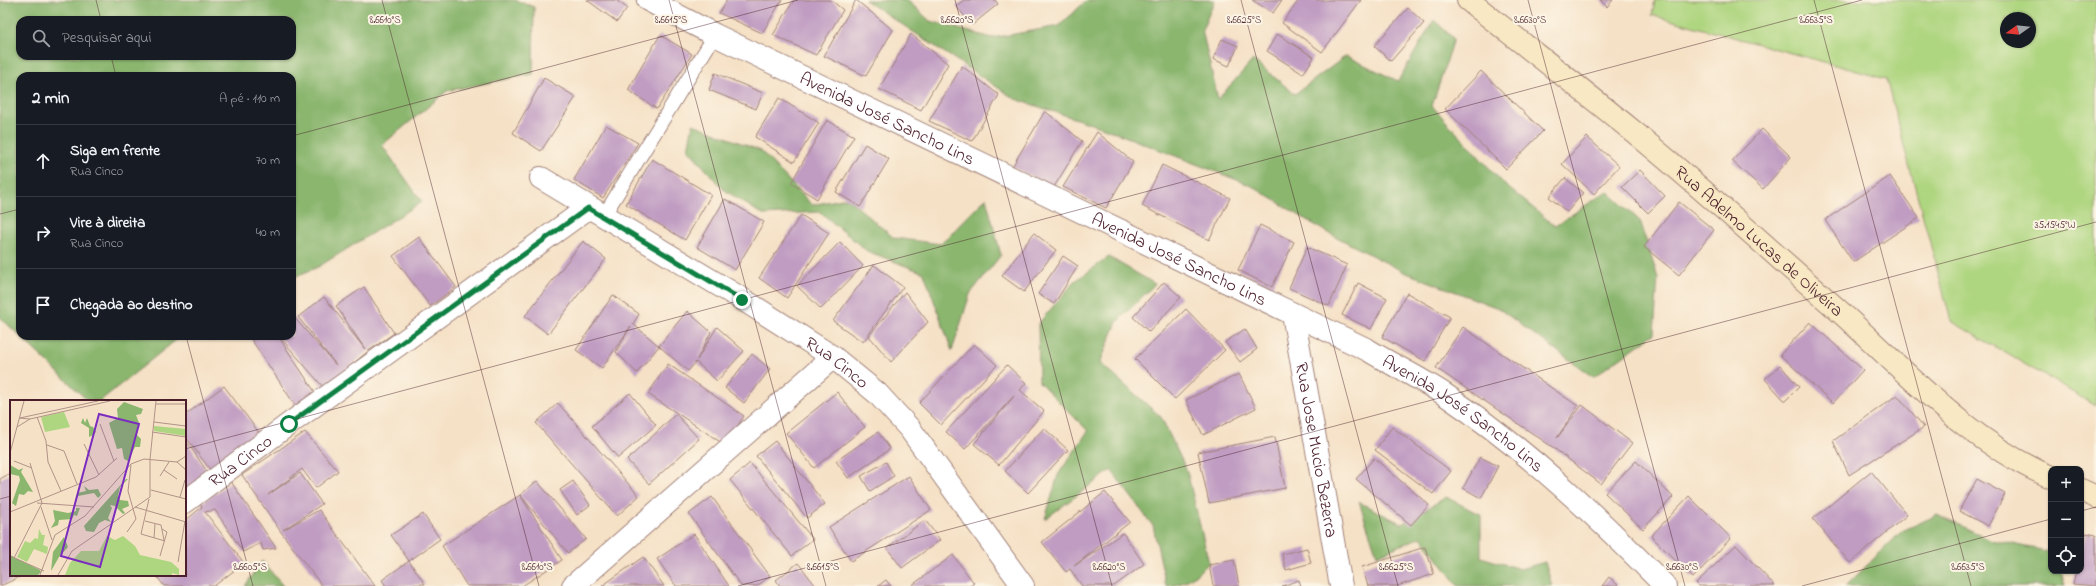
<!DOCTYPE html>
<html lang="pt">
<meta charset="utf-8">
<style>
:root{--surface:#171b24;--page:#20242c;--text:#f1f3f6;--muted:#9ea1a6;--line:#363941}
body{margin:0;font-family:"Indie Flower",sans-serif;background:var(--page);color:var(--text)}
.controls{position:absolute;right:12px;bottom:12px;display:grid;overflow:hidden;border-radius:8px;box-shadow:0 1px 3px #0004}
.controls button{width:36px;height:36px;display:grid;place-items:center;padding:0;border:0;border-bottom:1px solid var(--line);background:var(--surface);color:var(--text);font:20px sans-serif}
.compass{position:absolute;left:2000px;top:12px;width:36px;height:36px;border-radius:50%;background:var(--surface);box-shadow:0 1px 3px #0004;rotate:255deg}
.stop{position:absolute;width:12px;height:12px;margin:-9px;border:3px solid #0b8043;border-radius:50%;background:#fff}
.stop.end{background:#0b8043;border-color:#fff;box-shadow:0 1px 4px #0008}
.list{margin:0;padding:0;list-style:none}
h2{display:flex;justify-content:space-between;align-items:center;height:52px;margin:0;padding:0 16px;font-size:17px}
h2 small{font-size:13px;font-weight:400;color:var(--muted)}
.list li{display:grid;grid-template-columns:26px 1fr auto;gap:12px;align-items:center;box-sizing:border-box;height:72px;padding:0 16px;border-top:1px solid var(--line)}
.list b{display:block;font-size:15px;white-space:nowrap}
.list p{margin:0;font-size:13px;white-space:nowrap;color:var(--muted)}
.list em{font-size:13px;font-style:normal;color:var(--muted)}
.icon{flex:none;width:22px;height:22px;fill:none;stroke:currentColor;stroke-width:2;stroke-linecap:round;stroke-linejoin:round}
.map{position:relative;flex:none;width:2096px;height:586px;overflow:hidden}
.search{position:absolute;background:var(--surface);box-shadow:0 1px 3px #0004;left:16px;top:16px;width:280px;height:44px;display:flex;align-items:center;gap:10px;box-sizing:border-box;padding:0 14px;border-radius:12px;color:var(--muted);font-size:15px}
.panel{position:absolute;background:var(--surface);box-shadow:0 1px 3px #0004;left:16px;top:72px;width:280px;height:268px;border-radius:12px}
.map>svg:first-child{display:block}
.green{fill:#aed57f;stroke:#7c7a55;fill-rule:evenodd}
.forest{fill:#8ab66e;stroke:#6a6a4c;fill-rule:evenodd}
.building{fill:#c09cc2}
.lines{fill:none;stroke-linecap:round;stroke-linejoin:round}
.lane-casing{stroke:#a08078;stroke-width:15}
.street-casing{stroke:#a08078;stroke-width:24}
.secondary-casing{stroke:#a08078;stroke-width:24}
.lane{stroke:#fff;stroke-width:13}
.street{stroke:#fff;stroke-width:22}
.secondary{stroke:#f8e8c3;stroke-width:22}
.route{stroke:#0b8043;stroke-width:5}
.ticks{fill:none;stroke:#4a1f2b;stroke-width:1;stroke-opacity:0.45}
.labels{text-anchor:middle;stroke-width:4;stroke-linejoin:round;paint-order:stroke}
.street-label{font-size:18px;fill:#4a1f2b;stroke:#fcf5e5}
.inset-road{fill:none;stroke:#b19388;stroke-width:1}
.view{fill:#7b2cbf;fill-opacity:0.15;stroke:#7b2cbf;stroke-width:2}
.inset-edge{fill:none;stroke:#4a1f2b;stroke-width:2}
.ticks-label{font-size:10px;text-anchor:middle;fill:#4a1f2b;stroke:#fcf5e5;stroke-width:4;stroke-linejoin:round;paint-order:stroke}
</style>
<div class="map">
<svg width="2096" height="586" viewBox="0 0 2096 586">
<rect width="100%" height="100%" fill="#fcf5e5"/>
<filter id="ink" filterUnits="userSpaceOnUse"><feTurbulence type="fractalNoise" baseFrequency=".025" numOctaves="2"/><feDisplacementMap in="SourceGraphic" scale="8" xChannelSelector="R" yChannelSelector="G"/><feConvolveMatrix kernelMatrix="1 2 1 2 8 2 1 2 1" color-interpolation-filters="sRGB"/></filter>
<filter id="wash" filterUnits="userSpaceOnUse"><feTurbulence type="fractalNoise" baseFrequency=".012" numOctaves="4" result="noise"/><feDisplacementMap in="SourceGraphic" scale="16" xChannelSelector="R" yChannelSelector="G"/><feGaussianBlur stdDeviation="0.9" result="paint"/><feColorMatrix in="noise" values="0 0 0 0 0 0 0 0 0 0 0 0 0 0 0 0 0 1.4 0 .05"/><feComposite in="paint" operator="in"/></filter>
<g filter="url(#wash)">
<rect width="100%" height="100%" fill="#f5e1c6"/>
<path class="green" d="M1655 0H2096V406L1951 321 1886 79 1652 15ZM2006 18H2030V42H2006Z"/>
<path class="forest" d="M18 0H515L534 7 533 74 447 91 382 145 422 202 318 267 292 278V76H20V336H181L100 401H88L0 317V2ZM20 20H292V56H20Z
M865 0H907L930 21 992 38 1059 26 1087 0H1215L1202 30 1218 99 1253 60 1295 94 1346 56 1398 81 1434 20 1454 39 1432 106 1505 185 1555 226 1607 191 1640 221 1658 278 1654 334 1593 377 1498 308 1404 272 1323 230 1250 185 1101 127 1015 99Z
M693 124 761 151 812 205 847 198 894 238 941 244 986 198 1001 255 970 294 952 351 924 273 867 251 820 212 763 215 723 189 688 149Z
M1109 257 1155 284 1117 322 1100 363 1161 417 1187 471 1209 563C1195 575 1185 586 1166 586L1153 526 1111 470 1045 519 1058 475 1088 431 1039 382 1038 324 1075 281Z
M1446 497 1481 515V557L1520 569 1545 562 1552 586H1458L1421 537 1377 555 1359 502 1402 524Z
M1937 515 1992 540 2051 552V571H2061L2065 586H1846L1902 531Z
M262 561 283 586H245Z"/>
<g id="blocks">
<path class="building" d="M587 0H616L627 8 617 22Z
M727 0H782L762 33 719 13Z
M794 0H831L843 10 816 55 773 35Z
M856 0 893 30 866 76 824 56Z
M964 0H995L998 4 972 25 956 6Z
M1252 0H1282L1273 13Z
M1299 0H1361L1322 52 1282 23Z
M1600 0H1613L1607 7Z
M1408 8 1424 23 1391 61 1374 46Z
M911 34 948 64 921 110 879 89Z
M1277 34 1314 57 1303 74 1267 51Z
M660 35 692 54 657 109 628 90Z
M1222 39 1238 46 1229 66 1213 59Z
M962 66 999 95 972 141 929 121Z
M1481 71 1543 131 1506 169 1445 109Z
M715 73 763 93 756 109 709 90Z
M544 78 576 97 541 151 513 133Z
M779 98 819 123 794 162 755 137Z
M1045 111 1082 141 1054 187 1012 167Z
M827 120 854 136 817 199 791 183Z
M606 125 638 143 603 198 574 180Z
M1762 129 1791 157 1763 189 1732 161Z
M1097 132 1133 162 1106 208 1063 187Z
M1587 137 1619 166 1594 194 1562 164Z
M865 144 889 159 860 207 836 192Z
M652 159 711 195 685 240 626 204Z
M1162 165 1230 198 1209 240 1142 206Z
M1640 170 1665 196 1648 213 1622 187Z
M1890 176 1919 218 1853 262 1825 220Z
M1565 178 1583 193 1567 212 1549 197Z
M725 199 764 222 735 270 697 247Z
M1679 202 1714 230 1679 275 1644 247Z
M801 215 829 233 787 298 759 278Z
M1260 225 1294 242 1272 287 1238 270Z
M1034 233 1056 250 1024 292 1002 276Z
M419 237 456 287 430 306 393 256Z
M583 241 606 259 548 334 525 316Z
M840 242 863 266 821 309 797 286Z
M1307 247 1347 265 1329 306 1289 288Z
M1063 256 1078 266 1054 304 1038 294Z
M874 265 903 287 863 342 833 321Z
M1164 282 1181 297 1149 332 1133 317Z
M1358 283 1387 298 1371 329 1342 315Z
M364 287 394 333 367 352 324 388 279 336H292V315L336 365 298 317 324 297 365 349 336 306Z
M905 292 928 322 891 362 869 336Z
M1407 293 1450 317 1425 361 1382 337Z
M613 295 639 314 633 324 659 346 637 373 616 352 631 326 602 368 576 350Z
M1186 309 1225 350 1175 399 1135 359Z
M687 311 711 332 697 360 717 327 744 351 717 381 696 362 688 371 659 346Z
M1810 322 1863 370 1833 403 1780 355Z
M1463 327 1578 406 1557 438 1582 405 1632 443 1601 484 1551 446 1436 368Z
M1245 329 1257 349 1240 362 1225 342Z
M255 336H278L315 392 295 405 251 339Z
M974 344 997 365 941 425 919 403Z
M752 354 770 369 744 403 725 388Z
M668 364 744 416 725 445 648 394Z
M1007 365 1026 383 1020 390 1044 411 999 465 974 444 1014 396 965 449 946 432Z
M1780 365 1799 387 1785 401 1765 379Z
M1239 374 1256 408 1203 435 1186 400Z
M224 386 260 434 211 471 185 436V415Z
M837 392 865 427 814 468 786 433Z
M630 393 656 425 618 458 592 426Z
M1897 395 1924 427 1849 475 1833 441Z
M558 403 639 496 617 516 536 423Z
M676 414 699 439 649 484 627 460Z
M1392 427 1451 471 1433 494 1375 450Z
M1044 428 1068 450 1028 493 1005 471Z
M305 432 338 471 316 488 302 469 268 495 300 473 322 504 283 530 319 510 375 586H322L281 532 242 475Z
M878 432 890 449 848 478 836 461Z
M1275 437 1285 488 1209 503 1198 452Z
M185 439 208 473 185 493Z
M775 441 825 504 807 518 756 456Z
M1480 457 1498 466 1481 498 1463 488Z
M1374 458 1429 505 1411 525 1356 479Z
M1636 461 1673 497 1643 529 1605 493Z
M886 462 894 476 870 491 861 476Z
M750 463 813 539 792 556 730 480Z
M1871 471 1907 515 1850 563 1813 519Z
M11 473V575H24L0 586V479Z
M909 476 931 510 851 561 829 527Z
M1977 479 2005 494 1988 526 1959 511Z
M537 481 586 539 568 553 520 495 562 560 522 586H467L442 546 520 495Z
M573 481 590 505 577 515 560 490Z
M231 482 276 548 263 550 261 543 243 552 215 510 205 512 244 563 214 586H164L156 575H185V521L202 507 200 504Z
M1105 492 1130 522 1074 566 1123 533 1144 564 1114 586H1082L1070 569 1066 572 1042 542Z
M1689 496 1731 538 1693 578 1651 536Z
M712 497 770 576 757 586H741L689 514Z
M423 514 440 539 409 561 391 535Z
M925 520 940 540 902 568 887 548Z
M2086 533 2096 535V586L2073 584 2076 571H2081V553Z
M694 534 729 586H676L657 559Z
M1736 545 1775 586H1699L1696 583Z
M1425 547 1434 574 1397 586H1368L1362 567Z
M1307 548 1311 563 1286 570 1282 554Z
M953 555 974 583 970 586H911Z
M643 557 664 586H602Z
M1234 560 1239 586H1213L1209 565Z
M409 561 425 584 386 586 382 580Z
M798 563 816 586H780L776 580Z
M1609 577 1619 586H1602Z
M886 580 891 586H878Z
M1299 580 1301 586H1282Z"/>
</g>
</g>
<g filter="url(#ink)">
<use href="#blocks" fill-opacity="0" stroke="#a08078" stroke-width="1"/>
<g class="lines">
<g class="lane-casing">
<path id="lane" d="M603 217 715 35"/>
</g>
<g class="street-casing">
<g id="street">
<path id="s1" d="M648 0 715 35 1368 350C1394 366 1422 379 1447 396 1528 451 1598 517 1665 586"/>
<path id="s2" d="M541 178 742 299 833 357 877 393 910 429 1023 586"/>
<path id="s3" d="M1293 314 1341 586"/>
<path id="s4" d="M185 502 289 424 588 208"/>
<path d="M573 586 833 357"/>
</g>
</g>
<g class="secondary-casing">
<g id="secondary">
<path id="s5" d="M1468 0C1523 44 1579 87 1634 132 1701 187 1764 245 1829 302 1899 363 1963 440 2051 477"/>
<path d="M2081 490 2096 497"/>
</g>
</g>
<use href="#lane" class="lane"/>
<use href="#street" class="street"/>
<use href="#secondary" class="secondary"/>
</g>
</g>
<g class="lines" filter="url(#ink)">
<path class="route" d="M289 424 588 208 742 300"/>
</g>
<path class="ticks" d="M96 0 101 20M382 0 539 586M669 0 826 586M955 0 1112 586M1241 0 1398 586M1528 0 1685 586M1814 0 1971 586M111 56 116 76M292 136 798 0M0 214 20 209M186 336 253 586M185 449 1862 0M0 499 11 496M2081 511 2096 507M738 586 2096 222M1802 586 2051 519"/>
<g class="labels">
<g class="street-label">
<text dy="6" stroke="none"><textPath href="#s1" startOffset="267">Avenida José Sancho Lins</textPath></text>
<text dy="6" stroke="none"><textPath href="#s5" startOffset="378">Rua Adelmo Lucas de Oliveira</textPath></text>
<text dy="6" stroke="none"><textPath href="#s1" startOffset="591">Avenida José Sancho Lins</textPath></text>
<text dy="6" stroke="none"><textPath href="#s2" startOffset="349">Rua Cinco</textPath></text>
<text dy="6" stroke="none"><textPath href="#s1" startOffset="915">Avenida José Sancho Lins</textPath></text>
<text dy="6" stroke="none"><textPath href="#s3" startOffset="138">Rua Jose Mucio Bezerra</textPath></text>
<text dy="6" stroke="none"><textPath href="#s4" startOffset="69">Rua Cinco</textPath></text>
</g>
</g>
<g transform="translate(10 400)">
<rect width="176" height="176" fill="#f5e1c6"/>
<path d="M54 12 60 27 35 32 31 17ZM144 26 176 29V36L144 31ZM29 129 32 135H35L33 145 38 147 37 154 24 149 17 162 7 157 15 141 20 143 25 138 28 139ZM97 136 105 140 113 136 125 146 130 155 161 162 169 169V175L162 173V175H55L60 163 71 151H89Z" fill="#aed57f"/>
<path d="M114 2 133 9 131 14 126 15 129 23 127 35 131 39 130 47H125L118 61 114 59 112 48 107 49 99 23 108 18 107 9ZM73 18 75 23 77 18 80 26 83 27 86 32 83 35 79 37V28L71 23ZM0 65 9 70 13 68 11 72 23 92 18 91 14 95 9 94 6 106 2 103 10 80 9 76 0 74ZM116 79H118L110 87 108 96 110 100 118 101 119 106 112 109 115 113 113 114 105 106 100 105 102 108 98 118 101 122 95 120 89 123 84 132 76 131 74 126ZM74 86 79 90 88 89 91 95 88 98 84 93 68 96 67 93 76 91ZM66 108H70L67 116 64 115 62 119 49 120 48 125 41 128 45 121 43 110 58 113 66 111ZM54 137 58 147 49 157 41 171 43 152ZM0 155 30 170 31 172 28 175H0Z" fill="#8ab66e"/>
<path class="inset-road" d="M146 4H176M27 17 36 41 38 62 51 91M9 18 20 19 100 1M10 18 88 1M144 22 176 26M90 24 104 61M7 27 20 19M142 32 176 37M74 44 89 75M37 45 54 51 67 84M0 53 14 1M4 61 22 68M167 62 176 70M154 70 167 79M150 76 159 62M141 90 176 99M170 97 175 80M139 99 131 134 155 141M27 103 84 107M31 107 42 140M125 107 176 122M0 112 86 77 107 58M135 121 151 125 154 140M117 132 126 119 118 91 121 65M144 138 145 124M0 156 34 171M150 156 157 132 152 129M4 158 32 103 20 63M168 162 175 121M30 175 45 135 75 116 121 64 134 59 167 62 176 56M48 175 62 151 140 97V59L146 1"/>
<path class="view" d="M89 14 129 24 90 167 51 156Z"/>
<rect width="176" height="176" class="inset-edge"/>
</g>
<g class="ticks-label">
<text x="385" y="23">8.6610°S</text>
<text x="671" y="23">8.6615°S</text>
<text x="957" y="23">8.6620°S</text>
<text x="1244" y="23">8.6625°S</text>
<text x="1530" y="23">8.6630°S</text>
<text x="1816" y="23">8.6635°S</text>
<text x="2055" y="228">35.1545°W</text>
<text x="250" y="570">8.6605°S</text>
<text x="537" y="570">8.6610°S</text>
<text x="823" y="570">8.6615°S</text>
<text x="1109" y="570">8.6620°S</text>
<text x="1396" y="570">8.6625°S</text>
<text x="1682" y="570">8.6630°S</text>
<text x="1968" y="570">8.6635°S</text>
</g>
</svg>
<div class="controls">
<button>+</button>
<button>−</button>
<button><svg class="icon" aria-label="locate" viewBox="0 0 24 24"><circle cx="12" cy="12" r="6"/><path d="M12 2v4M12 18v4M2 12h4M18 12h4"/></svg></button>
</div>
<svg class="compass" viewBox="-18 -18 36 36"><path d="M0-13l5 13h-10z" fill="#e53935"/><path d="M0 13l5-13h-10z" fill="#9ea1a6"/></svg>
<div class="stop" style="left:289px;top:424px"></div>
<div class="stop end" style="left:742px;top:300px"></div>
<div class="search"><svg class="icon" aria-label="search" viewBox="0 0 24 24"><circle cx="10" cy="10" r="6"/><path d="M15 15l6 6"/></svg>Pesquisar aqui</div>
<section class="panel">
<h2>2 min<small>A pé · 110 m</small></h2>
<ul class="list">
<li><svg class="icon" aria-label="ahead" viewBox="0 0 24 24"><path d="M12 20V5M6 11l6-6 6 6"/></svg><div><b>Siga em frente</b><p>Rua Cinco</p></div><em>70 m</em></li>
<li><svg class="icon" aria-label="right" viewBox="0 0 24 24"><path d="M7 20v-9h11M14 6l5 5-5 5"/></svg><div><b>Vire à direita</b><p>Rua Cinco</p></div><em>40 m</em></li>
<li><svg class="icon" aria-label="arrive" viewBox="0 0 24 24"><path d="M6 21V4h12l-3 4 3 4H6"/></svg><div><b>Chegada ao destino</b></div></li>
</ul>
</section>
</div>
